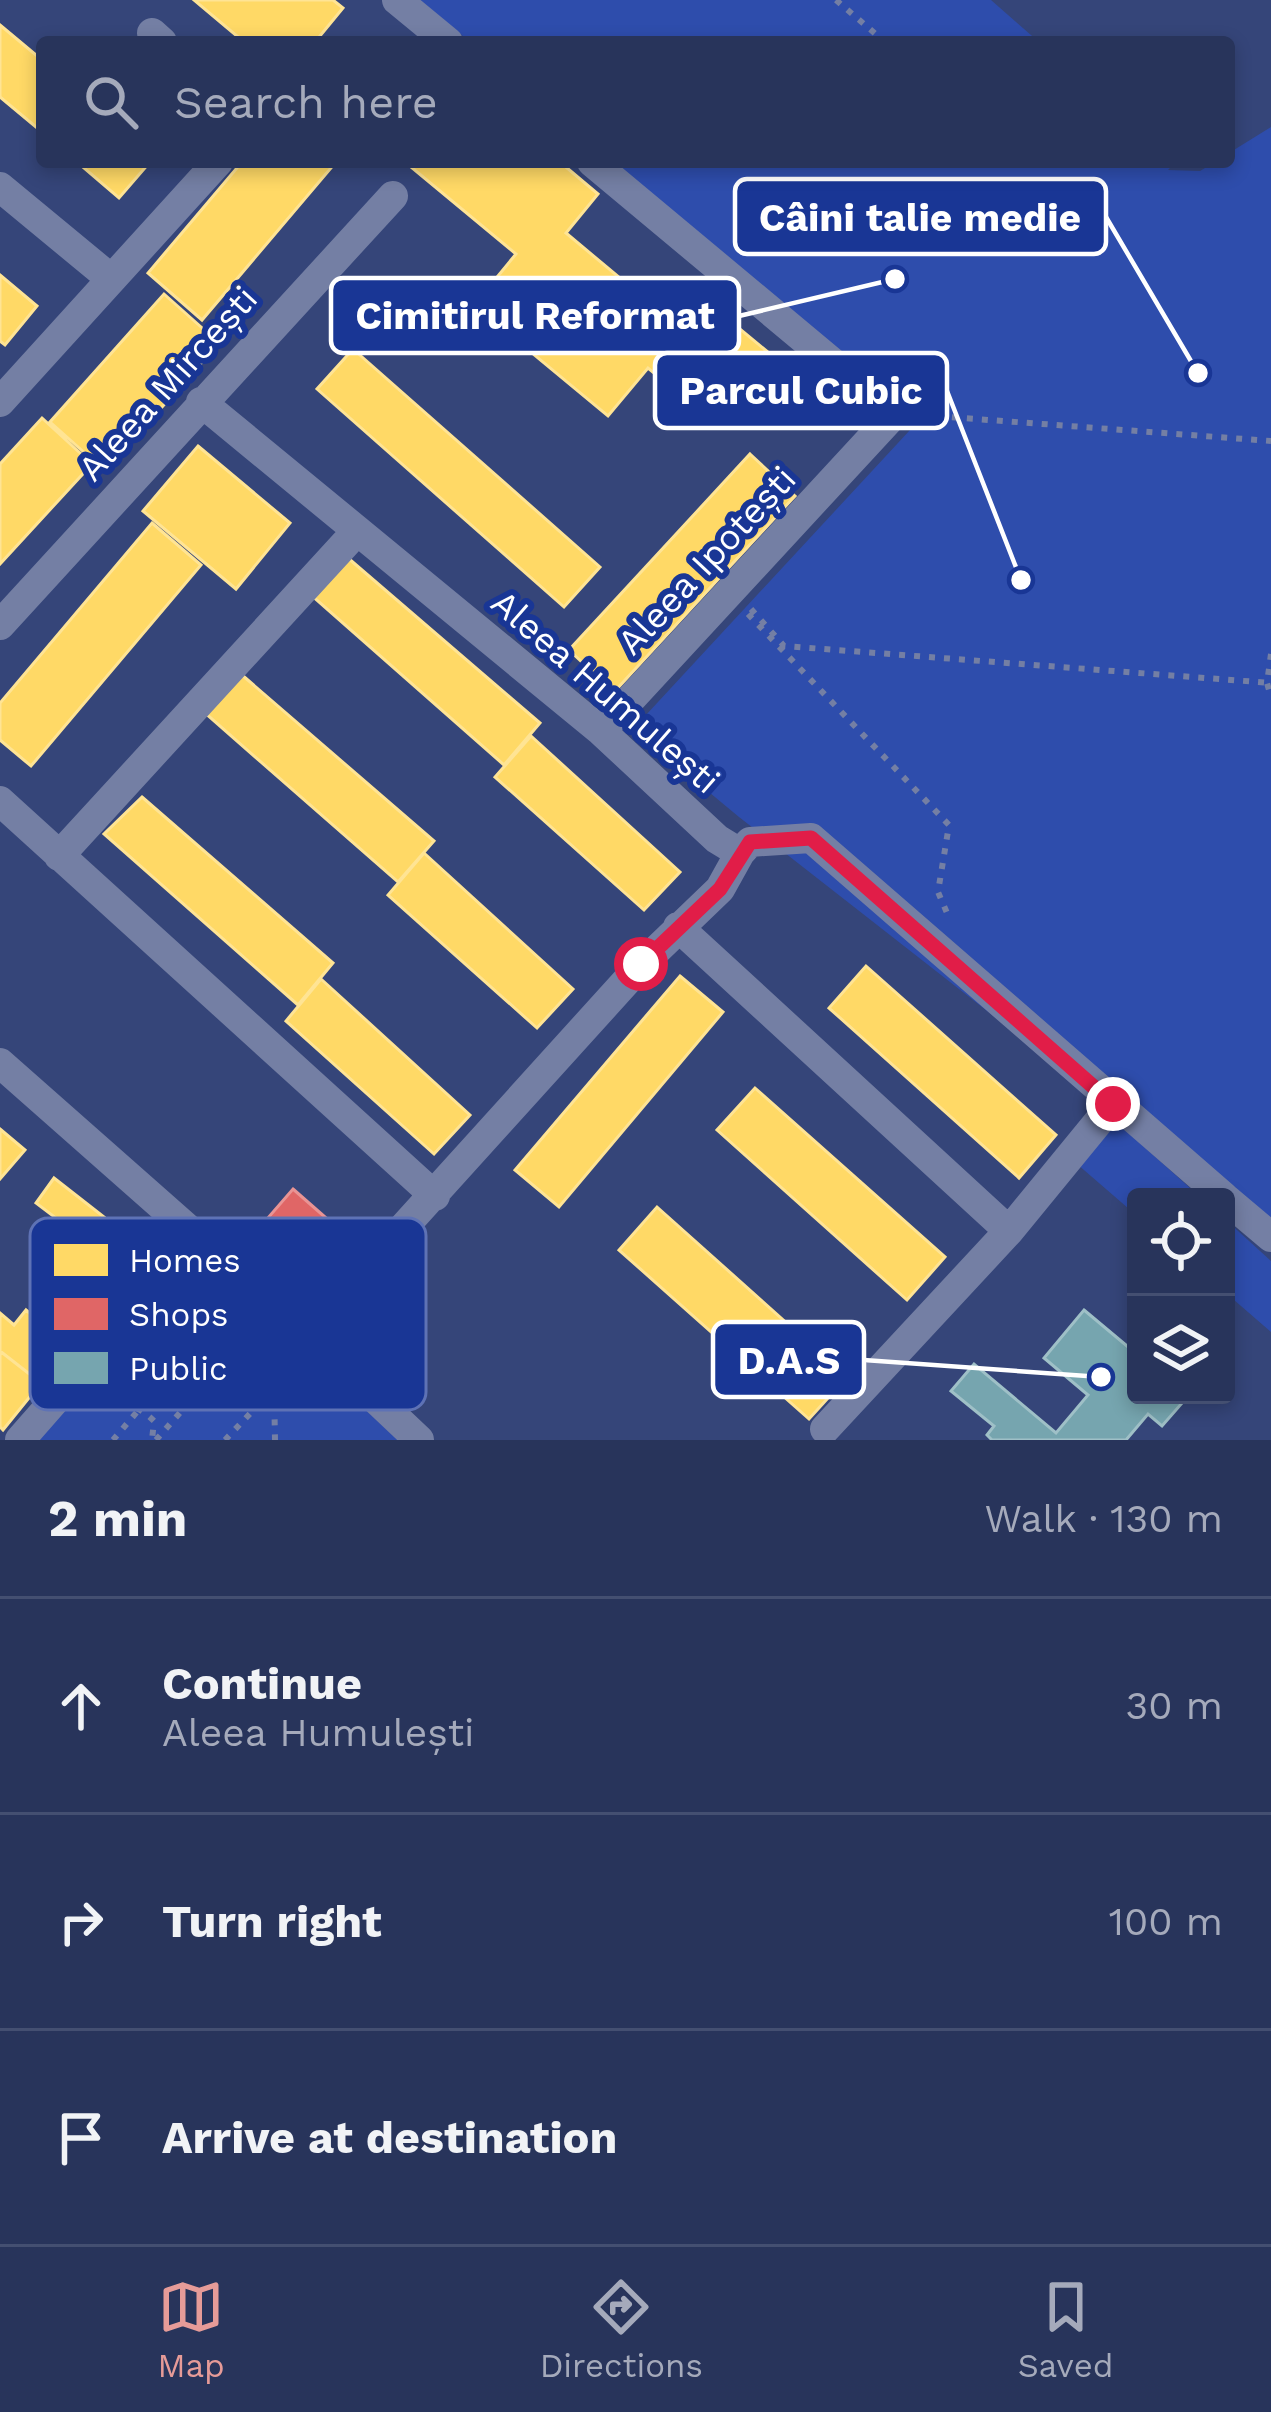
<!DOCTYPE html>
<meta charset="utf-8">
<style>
:root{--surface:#28345b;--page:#343f64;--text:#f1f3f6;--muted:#a5aabb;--line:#444f71;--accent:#e69b98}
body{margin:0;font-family:"Work Sans",sans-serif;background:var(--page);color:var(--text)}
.controls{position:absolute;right:36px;bottom:36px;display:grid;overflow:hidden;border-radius:12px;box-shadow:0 6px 18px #0003}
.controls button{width:108px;height:108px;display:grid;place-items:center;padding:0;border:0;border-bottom:3px solid var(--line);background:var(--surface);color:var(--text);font:60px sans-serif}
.stop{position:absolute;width:36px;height:36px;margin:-27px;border:9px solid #e11d48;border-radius:50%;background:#fff}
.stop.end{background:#e11d48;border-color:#fff;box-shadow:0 3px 12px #0008}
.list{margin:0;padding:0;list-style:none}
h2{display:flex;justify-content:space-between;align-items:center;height:156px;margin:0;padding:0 48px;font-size:51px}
h2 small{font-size:39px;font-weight:400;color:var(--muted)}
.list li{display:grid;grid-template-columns:78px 1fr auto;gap:36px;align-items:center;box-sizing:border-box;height:216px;padding:0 48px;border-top:3px solid var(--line)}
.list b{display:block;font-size:45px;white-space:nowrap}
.list p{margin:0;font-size:39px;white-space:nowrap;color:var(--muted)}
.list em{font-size:39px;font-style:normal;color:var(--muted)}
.icon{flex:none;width:66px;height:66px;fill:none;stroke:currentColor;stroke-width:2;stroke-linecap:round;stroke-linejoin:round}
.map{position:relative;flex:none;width:1271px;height:1440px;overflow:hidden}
.search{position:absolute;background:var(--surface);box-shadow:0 6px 18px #0003;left:36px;right:36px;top:36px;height:132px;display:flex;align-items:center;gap:30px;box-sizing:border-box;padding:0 42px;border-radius:12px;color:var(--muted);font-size:45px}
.sheet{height:804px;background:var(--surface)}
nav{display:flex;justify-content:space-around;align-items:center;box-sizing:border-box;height:168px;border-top:3px solid var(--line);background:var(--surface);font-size:33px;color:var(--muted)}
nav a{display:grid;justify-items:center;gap:6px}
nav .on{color:var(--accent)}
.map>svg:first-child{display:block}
.green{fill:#2e4dac}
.homes{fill:#ffd966;stroke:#ffe494;stroke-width:3}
.shops{fill:#e06666;stroke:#e99494;stroke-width:3}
.public{fill:#76a5af;stroke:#9fc0c7;stroke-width:3}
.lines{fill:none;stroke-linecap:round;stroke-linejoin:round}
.path{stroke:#747fa4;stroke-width:6;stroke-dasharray:6 9;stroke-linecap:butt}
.minor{stroke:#747fa4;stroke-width:30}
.route{stroke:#e11d48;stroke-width:15}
.labels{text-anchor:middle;stroke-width:12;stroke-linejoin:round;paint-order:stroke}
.street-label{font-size:36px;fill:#fff;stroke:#193695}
.key{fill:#193695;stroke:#5e72b5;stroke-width:3}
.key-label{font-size:33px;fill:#fff}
.leader{fill:none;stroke:#fff;stroke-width:4.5}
.callout-dot{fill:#fff;stroke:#193695;stroke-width:4.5}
.callout{fill:#193695;stroke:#fff;stroke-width:4.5}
.callout-label{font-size:39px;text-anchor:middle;font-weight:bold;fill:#fff}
</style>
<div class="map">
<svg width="1271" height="1440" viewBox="0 0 1271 1440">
<rect width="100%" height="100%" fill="#354579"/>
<path class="green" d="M420 0H991L1039 42H470Z
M1271 127V1233L739 817 633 729 910 430 938 407 912 382 895 396 614 162H1176L1168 170 1200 171 1215 162H1229V153Z
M1112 1118 1200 1197H1136V1215L1077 1164Z
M1226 1220 1271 1261V1332L1226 1293Z
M197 1252 398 1440H29Z"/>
<path class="homes" d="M194 0H333L343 8 315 42H244Z
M0 25 42 60V132L0 97Z
M77 162H150L119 198Z
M242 162H336L202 320 148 273Z
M405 162H560L598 194 566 233 675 324 699 295 769 353 712 421 648 368 608 416 474 305 516 254Z
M0 275 37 306 5 345 0 341Z
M164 294 219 343 105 471 50 422Z
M353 349 600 567 564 607 317 389Z
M42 418 92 464 0 564V464Z
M198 446 290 523 236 589 143 511Z
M750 454 795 496 614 692 569 650Z
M152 523 201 565 31 766 0 740V703Z
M348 558 540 723 504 765 311 595Z
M242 675 434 841 398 882 205 713Z
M531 736 680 872 644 910 495 777Z
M142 797 333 963 298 1005 104 834Z
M424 853 573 989 537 1028 388 895Z
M866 966 1056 1135 1019 1178 829 1008Z
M680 976 723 1012 559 1207 515 1170Z
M321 979 470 1115 434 1154 286 1021Z
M755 1088 945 1257 907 1300 717 1130Z
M0 1129 25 1150 0 1179Z
M54 1178 104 1217 86 1241 36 1203Z
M657 1207 847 1377 809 1419 619 1250Z
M26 1310 70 1347 41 1383 0 1351V1313L14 1325Z
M0 1351 41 1383 3 1430 0 1427Z"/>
<path class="shops" d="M293 1189 350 1239 326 1267 316 1258 294 1283 282 1272 302 1249 279 1228 259 1251 248 1241Z"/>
<path class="public" d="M1084 1310 1133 1351 1136 1347V1395H1189L1162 1426 1148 1414 1126 1440H992L987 1435 994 1426 951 1391 974 1364 1056 1433 1088 1395 1044 1358Z"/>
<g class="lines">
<path class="path" d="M836 0 885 42
M922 415 1271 441
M751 609 784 646 1271 683
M748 614 949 825 938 892 947 913
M1271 654 1267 683 1271 697
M202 1337 274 1387 275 1440
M179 1364 190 1294
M93 1404C118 1401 135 1402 154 1421L152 1440
M113 1440 230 1303
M156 1440 256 1326
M225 1440 298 1363"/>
<path class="minor" d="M397 0 448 42
M152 33 162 42
M592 162 894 414 601 731
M0 187 110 278
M0 402 218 162
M201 402 601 731 717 839 740 853 720 889 641 965 307 1334
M0 625 393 196
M0 801 435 1196
M740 853 750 842 811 838 1224 1197
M59 856 356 532
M678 927 1009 1231
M0 1063 307 1334 419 1440
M1226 1199 1271 1237
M825 1429 1009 1231 1113 1104
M20 1440 198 1237"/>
</g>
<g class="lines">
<path class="route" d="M641 964 720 889 750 842 811 838 1113 1104"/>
</g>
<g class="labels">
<g class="street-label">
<text transform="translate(167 383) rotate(-48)" y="13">Aleea Mircești</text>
<text transform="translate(706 560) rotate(-47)" y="13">Aleea Ipotești</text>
<text transform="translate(606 691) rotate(41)" y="13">Aleea Humulești</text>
</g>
</g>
<rect x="30" y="1218" width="396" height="192" rx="18" class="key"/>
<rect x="54" y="1244" width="54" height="32" fill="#ffd966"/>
<rect x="54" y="1298" width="54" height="32" fill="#e06666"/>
<rect x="54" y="1352" width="54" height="32" fill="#76a5af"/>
<g class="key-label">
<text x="129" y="1272">Homes</text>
<text x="129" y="1326">Shops</text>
<text x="129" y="1380">Public</text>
</g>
<path class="leader" d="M1198 373L1106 217M895 279L739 316M1021 580L947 391M1101 1377L864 1360"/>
<g class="callout-dot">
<circle cx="1198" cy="373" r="12"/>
<circle cx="895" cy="279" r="12"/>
<circle cx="1021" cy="580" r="12"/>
<circle cx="1101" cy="1377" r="12"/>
</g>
<g class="callout">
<rect x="735" y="179" width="371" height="75" rx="12"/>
<rect x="331" y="278" width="408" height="75" rx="12"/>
<rect x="655" y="353" width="292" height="75" rx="12"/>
<rect x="713" y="1322" width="151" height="75" rx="12"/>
</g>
<g class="callout-label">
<text x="920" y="231">Câini talie medie</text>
<text x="535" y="329">Cimitirul Reformat</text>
<text x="801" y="404">Parcul Cubic</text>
<text x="789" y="1374">D.A.S</text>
</g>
</svg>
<div class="controls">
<button><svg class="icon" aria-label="locate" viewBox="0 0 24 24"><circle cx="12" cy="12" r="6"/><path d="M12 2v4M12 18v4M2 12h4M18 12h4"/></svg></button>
<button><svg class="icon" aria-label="layers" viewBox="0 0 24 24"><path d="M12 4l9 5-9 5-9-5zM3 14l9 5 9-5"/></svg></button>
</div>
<div class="stop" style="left:641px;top:964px"></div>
<div class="stop end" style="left:1113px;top:1104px"></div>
<div class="search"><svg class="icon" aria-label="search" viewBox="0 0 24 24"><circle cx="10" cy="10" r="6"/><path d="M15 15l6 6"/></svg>Search here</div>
</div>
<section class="sheet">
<h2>2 min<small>Walk · 130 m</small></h2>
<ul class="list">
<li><svg class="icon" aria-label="ahead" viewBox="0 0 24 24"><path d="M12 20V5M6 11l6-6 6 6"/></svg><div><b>Continue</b><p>Aleea Humulești</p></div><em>30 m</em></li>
<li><svg class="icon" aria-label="right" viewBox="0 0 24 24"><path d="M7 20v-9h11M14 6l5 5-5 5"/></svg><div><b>Turn right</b></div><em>100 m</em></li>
<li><svg class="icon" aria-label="arrive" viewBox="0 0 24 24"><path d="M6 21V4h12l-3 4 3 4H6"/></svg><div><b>Arrive at destination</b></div></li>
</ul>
</section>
<nav>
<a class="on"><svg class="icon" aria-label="map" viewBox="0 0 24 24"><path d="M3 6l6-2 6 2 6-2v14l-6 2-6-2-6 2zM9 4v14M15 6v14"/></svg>Map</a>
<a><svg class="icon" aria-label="directions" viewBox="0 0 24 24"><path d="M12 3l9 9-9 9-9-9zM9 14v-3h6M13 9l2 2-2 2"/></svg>Directions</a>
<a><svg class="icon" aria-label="saved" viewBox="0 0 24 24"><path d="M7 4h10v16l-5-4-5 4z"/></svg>Saved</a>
</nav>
